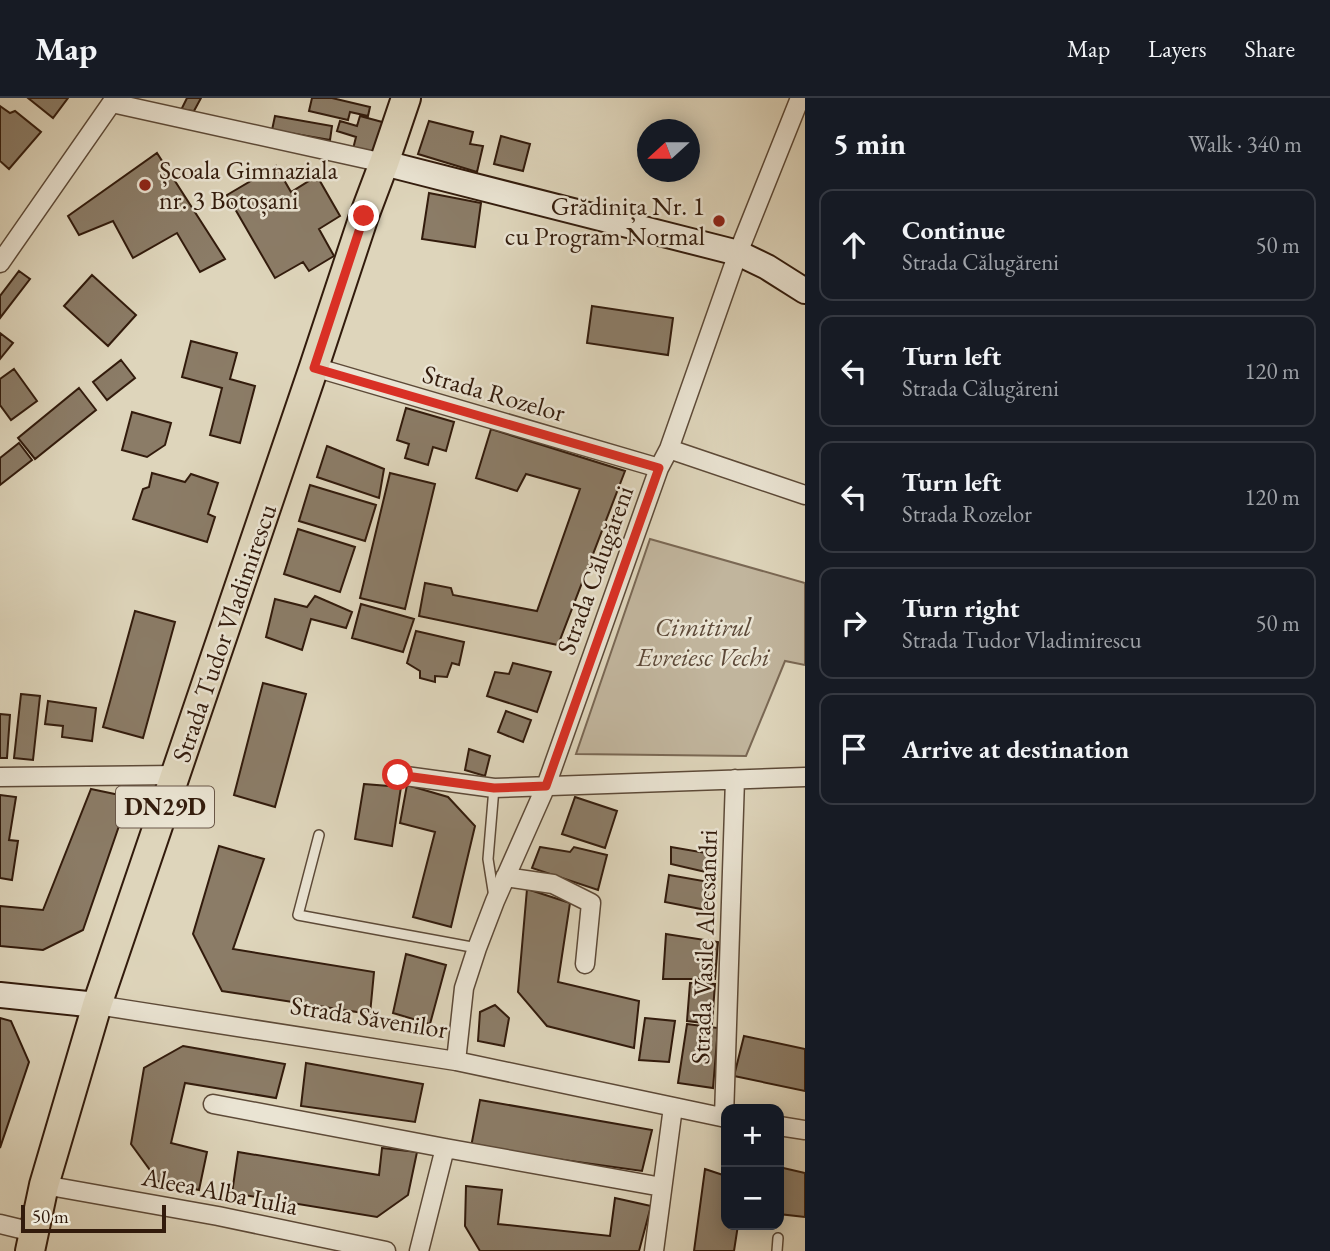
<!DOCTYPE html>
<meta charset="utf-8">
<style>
:root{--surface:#171b24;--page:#242831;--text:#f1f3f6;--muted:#9ea1a6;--line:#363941}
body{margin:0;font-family:"EB Garamond",serif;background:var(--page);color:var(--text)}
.controls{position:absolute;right:21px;bottom:21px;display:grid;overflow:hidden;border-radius:14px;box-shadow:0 4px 18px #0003}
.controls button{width:63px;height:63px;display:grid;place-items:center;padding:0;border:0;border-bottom:2px solid var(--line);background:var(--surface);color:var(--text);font:35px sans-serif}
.compass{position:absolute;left:637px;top:21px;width:63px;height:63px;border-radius:50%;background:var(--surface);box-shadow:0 4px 18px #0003;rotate:249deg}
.scale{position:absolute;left:21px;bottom:18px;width:145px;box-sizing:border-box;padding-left:7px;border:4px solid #321b0c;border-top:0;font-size:19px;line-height:24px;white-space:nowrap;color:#321b0c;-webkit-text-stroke:5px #eae4d3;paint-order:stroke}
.stop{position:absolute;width:21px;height:21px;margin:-16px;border:5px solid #d93025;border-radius:50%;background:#fff}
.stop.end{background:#d93025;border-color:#fff;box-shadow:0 2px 7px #0008}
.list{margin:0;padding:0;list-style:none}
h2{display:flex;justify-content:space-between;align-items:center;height:91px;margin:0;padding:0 28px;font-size:30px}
h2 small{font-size:23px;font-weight:400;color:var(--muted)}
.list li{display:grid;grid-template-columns:46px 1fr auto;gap:21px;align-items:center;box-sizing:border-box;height:112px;margin:0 14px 14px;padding:0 14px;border:2px solid var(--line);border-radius:14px}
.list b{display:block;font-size:26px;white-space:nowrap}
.list p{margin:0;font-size:23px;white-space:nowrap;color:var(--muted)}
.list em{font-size:23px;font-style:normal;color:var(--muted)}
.icon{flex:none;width:38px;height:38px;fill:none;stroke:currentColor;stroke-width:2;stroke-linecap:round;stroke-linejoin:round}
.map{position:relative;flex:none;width:805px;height:1153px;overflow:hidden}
header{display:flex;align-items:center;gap:42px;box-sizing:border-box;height:98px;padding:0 35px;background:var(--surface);border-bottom:2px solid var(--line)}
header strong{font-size:33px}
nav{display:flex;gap:38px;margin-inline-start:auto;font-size:24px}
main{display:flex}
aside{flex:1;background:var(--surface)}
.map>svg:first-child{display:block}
.green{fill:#c1b59d;stroke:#7a6854;stroke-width:2}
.building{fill:#8b7c67;stroke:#321b0c;stroke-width:2}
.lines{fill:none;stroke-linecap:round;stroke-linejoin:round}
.lane-casing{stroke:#5d4a38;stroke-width:12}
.street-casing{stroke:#5d4a38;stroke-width:21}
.secondary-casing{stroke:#321b0c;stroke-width:28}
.primary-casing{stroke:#321b0c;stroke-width:32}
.lane{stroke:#eae4d3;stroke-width:9}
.street{stroke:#eae4d3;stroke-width:18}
.secondary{stroke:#eae4d3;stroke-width:24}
.primary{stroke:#ded5bb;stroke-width:28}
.route{stroke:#d93025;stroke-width:9}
.poi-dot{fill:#8f2418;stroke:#eae4d3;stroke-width:2.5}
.labels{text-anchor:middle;stroke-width:5;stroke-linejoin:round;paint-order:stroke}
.shield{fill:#eae4d3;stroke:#695748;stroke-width:2}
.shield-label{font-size:24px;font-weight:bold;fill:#321b0c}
.poi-label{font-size:26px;fill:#321b0c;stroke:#eae4d3;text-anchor:start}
.street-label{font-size:26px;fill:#321b0c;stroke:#eae4d3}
.park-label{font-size:26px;font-style:italic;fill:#5d4938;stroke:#eae4d3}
</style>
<header>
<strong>Map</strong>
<nav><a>Map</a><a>Layers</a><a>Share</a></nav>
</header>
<main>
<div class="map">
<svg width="805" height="1153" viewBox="0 0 805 1153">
<rect width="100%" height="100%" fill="#ded5bb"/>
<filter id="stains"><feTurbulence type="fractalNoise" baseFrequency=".00286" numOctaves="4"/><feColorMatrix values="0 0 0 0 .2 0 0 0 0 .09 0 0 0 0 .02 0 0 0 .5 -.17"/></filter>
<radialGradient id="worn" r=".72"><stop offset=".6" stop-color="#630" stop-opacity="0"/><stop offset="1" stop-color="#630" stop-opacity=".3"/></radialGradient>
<path class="green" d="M650 441 805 485V567L785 563 746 658 576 656Z"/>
<path class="building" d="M28 0H68L53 20Z
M187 0H201L194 13 181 12Z
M312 0H332L370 9 368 18 350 14 348 22 309 13Z
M0 8 10 15 15 13 41 34 9 71 0 63Z
M275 18 332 28 330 42 272 32Z
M360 18 386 25 377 58 353 51 356 39 337 33 340 23 357 28Z
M429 23 473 34 470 46 483 48 477 74 418 56Z
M501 38 530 46 523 73 494 66Z
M157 55 225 161 200 174 177 135 133 160 113 123 79 137 68 118Z
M276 68 291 94 317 78 340 118 319 131 334 158 309 173 303 164 275 180 227 97Z
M429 95 481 105 475 149 422 141Z
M19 173 30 181 0 220V198Z
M92 177 136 217 108 248 64 208Z
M592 208 673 220 668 257 587 245Z
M0 235 13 245 0 261Z
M191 243 237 255 230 281 255 288 240 345 210 337 222 290 182 279Z
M121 262 135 280 107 302 93 284Z
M14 271 37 303 11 322 0 307V281Z
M79 290 96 312 35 361 18 340Z
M406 310 454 324 446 353 433 349 428 367 405 360 409 346 397 342Z
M132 314 171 325 165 347 147 359 122 352Z
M491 331 625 373 558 547 419 518 425 485 451 490 453 497 537 513 580 391 526 376 517 393 476 380Z
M19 345 32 362 0 387V360Z
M327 348 384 371 379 400 317 379Z
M152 375 185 384 191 376 218 385 208 416 215 419 207 444 133 421 143 391 149 389Z
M390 375 435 386 405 511 360 500Z
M310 387 376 407 365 443 299 423Z
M298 431 355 449 340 494 284 476Z
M315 498 352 514 346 530 311 521 302 552 266 539 275 501 307 509Z
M361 506 414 521 403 554 352 540Z
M135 513 175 524 143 640 103 629Z
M416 533 464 544 459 567 452 565 447 579 435 578V584L420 580V573L407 565Z
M513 565 551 574 537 614 487 598 495 574 509 576Z
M263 585 306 596 275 709 234 697Z
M21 596 40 598 33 662 14 660Z
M48 603 96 610 92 643 62 639 63 628 45 626Z
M506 613 531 622 523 644 498 634Z
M0 616 10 617 7 660H0Z
M469 651 490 658 485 678 465 672Z
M364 686 401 689 392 748 355 741Z
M407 687 448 699 475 728 451 829 413 819 435 734 400 725Z
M91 691 129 699 83 832 43 852 0 848V808L43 812Z
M0 697 16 699 9 742 18 743 12 782 0 780Z
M575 699 617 713 605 750 562 736Z
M219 748 264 761 233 851 374 874 370 916 222 893 193 836Z
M540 749 570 754 574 749 607 757 598 792 532 770Z
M671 749 712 756 710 775 671 766Z
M669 777 709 784 706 812 665 804Z
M527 791 570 805 558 884 639 903 634 950 547 928 518 894Z
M666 836 718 844 715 881H663Z
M406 856 446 867 430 926 393 915Z
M690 885 715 886 712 926 687 923Z
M495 907 509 920 504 948 478 943 480 914Z
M0 920 11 923 29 964 0 1050Z
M645 920 675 923 669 964 639 962Z
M687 926 718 930 713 990 678 985Z
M744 938 805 951V993L734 978Z
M183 948 285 966 276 1000 185 985 171 1045 207 1054 199 1092 158 1083 131 1046 144 970Z
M306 965 423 986 415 1024 301 1008Z
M480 1002 652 1032 642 1073 471 1049Z
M382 1050 417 1054 408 1097 377 1119 232 1095 238 1054 379 1077Z
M779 1069 805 1075V1119L779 1116Z
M705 1071 726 1078V1127H738L734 1153H694Z
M466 1088 502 1092 498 1126 610 1138 615 1100 651 1108 639 1153H480L465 1128Z"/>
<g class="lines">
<g class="lane-casing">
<path id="lane" d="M494 690 488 761 494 799
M319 737 298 817 477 850
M777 1153 778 1140"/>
</g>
<g class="street-casing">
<path id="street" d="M112 5 384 65
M0 165 115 0
M314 269 659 370
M669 351 805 397
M398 677 494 690 805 679
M0 679 176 677
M505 779 553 786 591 805 585 866
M97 907 456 963 726 1020
M456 963 464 890 477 850 495 803 546 688 659 370 669 351 738 155 800 0
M213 1006 445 1050 662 1089
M724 1019 735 681
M779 1028 805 1032
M44 1087 218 1118 386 1153
M0 1126 33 1134
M419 1153 445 1050
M654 1153 673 1009"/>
</g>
<g class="secondary-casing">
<path id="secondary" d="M384 65 738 155 767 169 805 193
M0 897 97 907"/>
</g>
<g class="primary-casing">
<path id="primary" d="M30 1153 44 1087 97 907 314 269 364 118 384 65 406 0"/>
</g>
<use href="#lane" class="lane"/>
<use href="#street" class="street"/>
<use href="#secondary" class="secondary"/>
<use href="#primary" class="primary"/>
</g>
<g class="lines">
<path class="route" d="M364 118 314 270 659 370 546 688 494 690 398 677"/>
</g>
<g class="poi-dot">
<circle cx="145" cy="87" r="7"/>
<circle cx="719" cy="123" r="7"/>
</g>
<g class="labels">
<rect class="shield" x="116" y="688.5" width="98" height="41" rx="5"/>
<g class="shield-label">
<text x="165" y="717">DN29D</text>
</g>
<g class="poi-label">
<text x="159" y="81">Școala Gimnaziala<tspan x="159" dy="30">nr. 3 Botoșani</tspan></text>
<text x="705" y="117" text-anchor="end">Grădinița Nr. 1<tspan x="705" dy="30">cu Program Normal</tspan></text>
</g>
<g class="street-label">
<text transform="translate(494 295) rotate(16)" y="9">Strada Rozelor</text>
<text transform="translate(595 472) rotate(-70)" y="9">Strada Călugăreni</text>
<text transform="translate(224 535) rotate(-71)" y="9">Strada Tudor Vladimirescu</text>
<text transform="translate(704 849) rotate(-88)" y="9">Strada Vasile Alecsandri</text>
<text transform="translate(369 919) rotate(9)" y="9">Strada Săvenilor</text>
<text transform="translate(220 1093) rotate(11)" y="9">Aleea Alba Iulia</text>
</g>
<g class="park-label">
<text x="703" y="538">Cimitirul<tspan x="703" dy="30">Evreiesc Vechi</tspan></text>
</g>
</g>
<rect width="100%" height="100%" filter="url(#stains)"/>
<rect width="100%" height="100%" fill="url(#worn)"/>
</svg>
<div class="controls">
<button>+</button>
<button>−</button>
</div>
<svg class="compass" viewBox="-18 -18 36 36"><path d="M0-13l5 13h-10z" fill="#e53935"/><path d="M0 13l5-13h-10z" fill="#9ea1a6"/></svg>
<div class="scale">50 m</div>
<div class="stop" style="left:398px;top:677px"></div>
<div class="stop end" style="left:364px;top:118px"></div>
</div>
<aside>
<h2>5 min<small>Walk · 340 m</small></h2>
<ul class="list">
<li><svg class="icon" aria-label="ahead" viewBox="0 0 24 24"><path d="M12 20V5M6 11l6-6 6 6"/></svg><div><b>Continue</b><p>Strada Călugăreni</p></div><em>50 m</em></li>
<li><svg class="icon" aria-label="left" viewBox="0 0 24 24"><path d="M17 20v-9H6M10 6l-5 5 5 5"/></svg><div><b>Turn left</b><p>Strada Călugăreni</p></div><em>120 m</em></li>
<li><svg class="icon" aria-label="left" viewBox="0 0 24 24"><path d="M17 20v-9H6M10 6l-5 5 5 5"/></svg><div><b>Turn left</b><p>Strada Rozelor</p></div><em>120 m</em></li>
<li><svg class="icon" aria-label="right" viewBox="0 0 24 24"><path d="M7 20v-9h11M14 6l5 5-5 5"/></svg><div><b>Turn right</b><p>Strada Tudor Vladimirescu</p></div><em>50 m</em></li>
<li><svg class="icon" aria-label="arrive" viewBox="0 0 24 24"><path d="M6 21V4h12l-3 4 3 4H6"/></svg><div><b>Arrive at destination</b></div></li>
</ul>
</aside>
</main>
